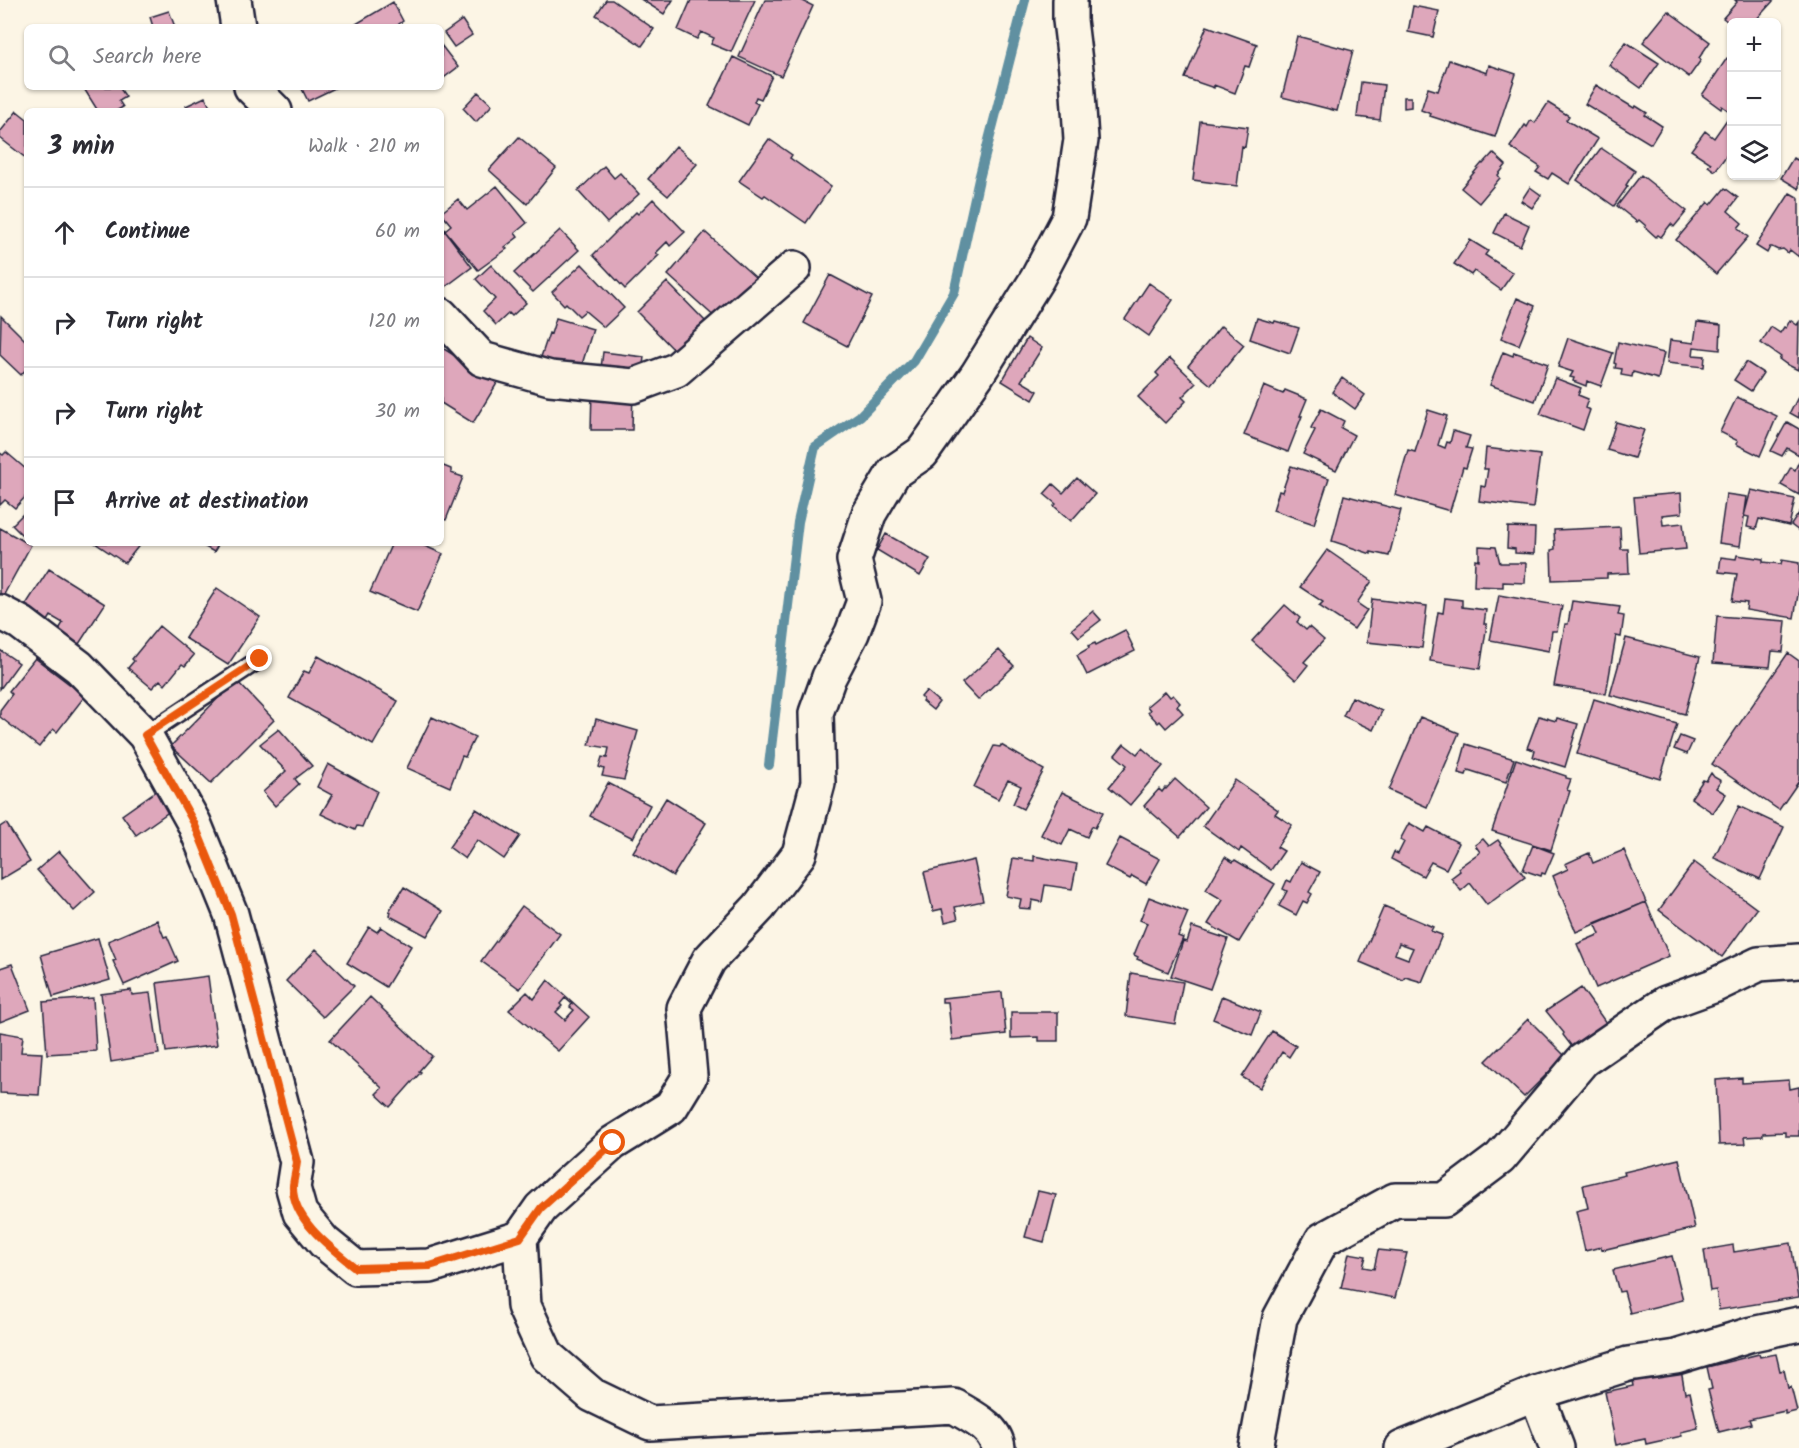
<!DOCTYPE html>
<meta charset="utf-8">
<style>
:root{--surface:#fff;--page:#f2f2f3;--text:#2b2b33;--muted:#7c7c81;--line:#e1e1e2}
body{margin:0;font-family:Kalam,sans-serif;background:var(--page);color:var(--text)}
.controls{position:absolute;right:18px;top:18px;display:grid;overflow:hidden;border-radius:9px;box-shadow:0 2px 4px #0004}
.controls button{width:54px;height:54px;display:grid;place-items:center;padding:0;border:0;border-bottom:2px solid var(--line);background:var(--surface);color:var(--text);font:30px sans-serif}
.stop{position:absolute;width:18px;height:18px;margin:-14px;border:4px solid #ea580c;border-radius:50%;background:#fff}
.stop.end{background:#ea580c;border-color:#fff;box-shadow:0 2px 6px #0008}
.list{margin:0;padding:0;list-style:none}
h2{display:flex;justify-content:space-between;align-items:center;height:78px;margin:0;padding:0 24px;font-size:26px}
h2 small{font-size:20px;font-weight:400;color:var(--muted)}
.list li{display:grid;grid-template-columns:39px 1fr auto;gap:18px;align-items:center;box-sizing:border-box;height:90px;padding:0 24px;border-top:2px solid var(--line)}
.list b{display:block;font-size:22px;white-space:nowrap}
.list em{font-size:20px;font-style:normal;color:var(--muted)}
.icon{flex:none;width:33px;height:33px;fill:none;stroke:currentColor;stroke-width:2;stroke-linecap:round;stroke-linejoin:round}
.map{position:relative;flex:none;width:1799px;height:1448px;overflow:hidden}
.search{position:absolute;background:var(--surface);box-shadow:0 2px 4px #0004;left:24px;top:24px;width:420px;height:66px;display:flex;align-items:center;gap:15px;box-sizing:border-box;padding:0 21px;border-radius:9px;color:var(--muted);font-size:22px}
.panel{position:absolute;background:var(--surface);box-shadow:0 2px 4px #0004;left:24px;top:108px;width:420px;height:438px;border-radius:9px}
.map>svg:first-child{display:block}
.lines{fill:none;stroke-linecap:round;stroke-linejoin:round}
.stream{stroke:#6090a1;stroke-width:10}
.building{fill:#dea7bb;stroke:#22223b;stroke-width:1.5;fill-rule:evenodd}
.service-casing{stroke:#22223b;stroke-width:21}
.minor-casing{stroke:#22223b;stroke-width:38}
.service{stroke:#fcf5e5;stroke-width:16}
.minor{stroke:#fcf5e5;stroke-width:33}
.route{stroke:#ea580c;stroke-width:8}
</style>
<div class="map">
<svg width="1799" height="1448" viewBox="0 0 1799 1448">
<rect width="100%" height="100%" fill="#fcf5e5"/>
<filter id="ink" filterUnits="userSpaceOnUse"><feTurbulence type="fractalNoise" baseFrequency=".0167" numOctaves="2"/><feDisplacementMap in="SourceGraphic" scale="12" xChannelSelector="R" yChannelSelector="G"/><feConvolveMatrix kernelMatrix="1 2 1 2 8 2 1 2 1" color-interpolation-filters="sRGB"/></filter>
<g filter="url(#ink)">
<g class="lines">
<path class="stream" d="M769 765 798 522 815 447 860 416 914 361 954 293 979 179 1025 0"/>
</g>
<path class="building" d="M606 0H612L654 29 642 46 596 15Z
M642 0H673L664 14Z
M691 0H755L731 52 711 44 714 38 701 32 697 39 678 30Z
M765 0H801L813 6 781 76 739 57Z
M1735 0H1774L1754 22H1732V25L1723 18 1737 2Z
M393 2 403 21 396 26 397 27H358L356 24Z
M1413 6 1439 11 1433 37 1408 32Z
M169 11 175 27H153L150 17Z
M1668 11 1710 42 1699 58 1701 60 1689 77 1643 42Z
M462 20 472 35 454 47 444 33Z
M1207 26 1257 44 1249 67 1245 66 1235 93 1214 85V88L1185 78Z
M1297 36 1353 51 1337 111 1282 97Z
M1626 42 1659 63 1641 88 1609 65Z
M441 45 458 67 441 80Z
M733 57 772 76 761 99 756 97 754 102 758 104 748 125 709 106Z
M1727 58 1732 62V113L1722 106 1721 109 1702 95Z
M1449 60 1487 73 1489 65 1516 74 1495 137 1430 116 1431 114 1421 110 1428 88 1438 91Z
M1361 82 1384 85 1380 120 1357 117Z
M1596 85 1634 108 1636 106 1647 113 1645 115 1662 126 1651 144 1585 104Z
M83 87H119L126 97 119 101 123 107 116 111H98Z
M301 87H337L308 101Z
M478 92 492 105 476 122 463 108Z
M205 97 212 111H188L186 106Z
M1404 97H1411V107L1404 108Z
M1548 103 1569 116 1566 120 1598 139 1569 184 1552 173 1548 179 1536 172 1540 167 1510 147 1525 125 1527 127 1531 120 1535 123Z
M17 111 27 119V159L0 138V132Z
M1728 118 1732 120V148L1715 171 1708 166 1711 163 1691 150 1705 131 1714 138Z
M1200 121 1248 127 1245 147 1242 146 1237 186 1193 180Z
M519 137 556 168 527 204 489 170Z
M769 139 792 155 790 158 831 187 806 223 765 195 763 197 739 181Z
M676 146 697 164 668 196 648 179Z
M1601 148 1635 171 1626 185 1628 186 1614 206 1577 180Z
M1493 153 1506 165 1498 175 1500 178 1479 203 1461 188 1482 163 1483 164Z
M1799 157V189L1781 178 1793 158 1797 160Z
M604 166 614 178 620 173 639 194 607 223 578 191Z
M1641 175 1687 211 1674 227 1671 224 1661 237 1658 235 1656 237 1645 227 1646 226 1639 220 1637 222 1617 206Z
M497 186 527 223 515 233 518 237 505 247 507 249 478 270 445 230 451 225 441 213 458 199 467 210Z
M1530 187 1541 195 1532 208 1521 201Z
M1725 188 1738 198 1728 211 1742 223 1738 228 1748 237 1716 274 1676 240 1708 202 1711 205Z
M1790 193 1799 198V257L1790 250 1788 253 1783 249 1778 250 1772 247H1770L1767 253 1756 246Z
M653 199 685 232 670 246 667 242 656 253 659 255 625 289 593 255 636 212 638 214Z
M1504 213 1529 225 1520 246 1494 233Z
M442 227 472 267 444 288 441 284Z
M560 230 579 250 533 292 514 273Z
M705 232 756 278 718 320 668 275Z
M1470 240 1488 251 1485 255 1513 273 1501 290 1474 271 1471 275 1454 264Z
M582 264 624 308 604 327 585 311 579 316 566 303 564 305 552 292Z
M491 265 526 303 512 316 509 313 496 325 483 311 495 299 476 279Z
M830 275 872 297 847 346 804 323Z
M667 282 707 323 677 353 637 312Z
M1149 283 1173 300 1149 336 1125 319Z
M1517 298 1535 306 1519 345 1501 338Z
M1 316 27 342V368L21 375 0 355Z
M556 318 593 329 579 374 539 363 549 333 551 334Z
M1257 318 1274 323 1275 321 1299 328 1290 353 1250 339Z
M1790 320 1797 325 1799 322 1798 370 1786 364 1779 359 1781 357 1761 343 1771 327 1780 333 1784 327 1786 328Z
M1697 322 1721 325 1720 350 1694 347 1693 355 1705 356 1704 367 1667 363 1670 340 1694 343Z
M1221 326 1244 345 1211 385 1188 366Z
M1027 338 1042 348 1021 381 1038 391 1033 400 1002 381Z
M1568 338 1613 353 1601 386 1587 381 1586 386 1573 381 1574 378 1570 377 1573 372 1558 367Z
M1618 342 1664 353 1658 379 1633 372 1632 377 1621 375 1622 369 1615 368 1616 364 1614 363Z
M441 347 455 356 457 353 499 380 473 423 441 403Z
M603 352 644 357 641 381 600 376Z
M1503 352 1513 356 1514 352 1548 364 1535 401 1490 385Z
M1170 358 1196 383 1182 397 1186 401 1165 423 1138 397 1159 376 1156 373Z
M1746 362 1763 373 1751 391 1734 380Z
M1342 378 1365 395 1355 409 1332 392Z
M1555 378 1581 388 1578 395 1588 399 1585 408 1590 410 1583 430 1540 414Z
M1264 386 1283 394 1285 390 1307 399 1300 416H1302L1288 452 1244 435Z
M592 389H633L632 430H591Z
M1799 395V418L1790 413Z
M1737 397 1777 416 1760 456 1736 444 1738 441 1720 432Z
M1321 409 1344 421 1341 428 1354 435 1336 470 1303 454 1315 430 1311 428Z
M1428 410 1447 416 1438 445 1445 448 1447 442 1450 443 1453 431 1470 436 1466 448 1472 449 1466 468 1463 467 1450 511 1395 495 1408 450 1415 452Z
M1616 422 1644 430 1634 458 1607 450Z
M1787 422 1799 429V455L1787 448 1782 456 1771 451Z
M1486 448 1540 455 1533 508 1479 501 1481 486 1485 487 1488 469H1484Z
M6 452 27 470V495L15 508 5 500 0 505V453L3 455Z
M1799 461V495L1781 485 1791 467 1795 470Z
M441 465 451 469V473L463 477 446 520 441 519Z
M1291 466 1329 478 1314 524 1273 510 1279 491 1282 492Z
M1077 478 1095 494 1071 521 1054 506 1056 504 1044 494 1053 484 1063 493Z
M1751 490 1795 499 1789 526 1759 519 1756 529 1747 527 1749 517 1744 516Z
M1681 493 1682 513 1662 515 1663 525 1683 523 1686 549 1639 553 1634 497Z
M1726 494 1747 497 1740 546 1719 543Z
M1344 495 1401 510 1389 556 1371 552V554L1332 541Z
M1799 513V531L1791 525Z
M23 514 27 518V532L23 536 12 525Z
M1508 527 1535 528 1534 554 1515 553V549L1507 548Z
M1620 527 1621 549H1628L1629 573 1607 574V578L1552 580 1551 550 1555 549 1554 530Z
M0 528 31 545 2 598 0 596Z
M886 534 930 559 920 576 877 550Z
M95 543H141L125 563Z
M198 543H219L214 552Z
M392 543H418L443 554 417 612 370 592Z
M1479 546 1496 547 1500 563H1526L1525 583 1503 582V587L1474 586 1475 559 1479 560Z
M1327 550 1372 581 1357 603 1367 610 1354 629 1319 606 1323 602 1300 587Z
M1737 555 1763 559V562L1781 564 1782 560 1799 563V589L1794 618 1746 610 1747 603 1732 601 1737 574 1719 572 1721 557 1736 559Z
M49 569 105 604 79 644 58 631 63 623 51 616 46 624 23 609Z
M217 588 260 617 228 665 185 638Z
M1499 595 1562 606 1557 631H1552L1549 651 1490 640Z
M1445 598 1462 600V607L1486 610 1484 624H1487L1480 669 1430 661 1438 612 1443 613Z
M1372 599 1427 606 1422 648 1367 642Z
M1572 601 1620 607 1618 615 1624 616 1621 637 1616 636 1606 694 1554 686 1565 624H1568Z
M1285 605 1300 618 1297 622 1306 630 1309 627 1324 640 1304 662 1308 665 1296 680 1252 641Z
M1093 611 1101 620 1079 637 1072 629Z
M1717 616 1786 621 1783 652 1772 651 1770 667 1713 663Z
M159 626 194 655 185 666 182 664 165 685 160 680 152 688 128 668 134 661 132 659Z
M1125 630 1135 651 1087 675 1077 655 1089 648 1088 646 1095 643 1096 645Z
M1626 638 1700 657 1685 714 1610 695Z
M0 650 19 663 0 689Z
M999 650 1014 666 978 700 962 683Z
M1788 653 1799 661V781L1779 810 1712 764Z
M318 656 398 701 373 745 289 698 304 671 309 673Z
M35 658 85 696 57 732 53 729 39 747 0 717V710L12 694 9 691Z
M236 680 274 720 211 783 171 746Z
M926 691 939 702 933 710 922 701 923 699 921 697Z
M1165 691 1170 697 1173 695 1180 703 1177 706 1183 713 1166 728 1160 721 1158 723 1148 712 1150 710 1147 706Z
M1352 697 1382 711 1373 730 1343 716Z
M1594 699 1677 724 1660 779 1577 754Z
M1539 716 1556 721 1557 718 1578 724 1565 767 1533 757 1535 750 1527 748Z
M432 717 475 737 465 757 462 756 450 787 407 768Z
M1420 717 1459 733 1427 807 1389 790Z
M596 719 638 731 624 780 602 776 604 769 599 767 602 757 607 758 609 748 589 745Z
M279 729 312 766 295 779 299 784 275 806 263 792 286 771 260 744Z
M1680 736 1693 741 1687 754 1674 749Z
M1124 744 1137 754 1142 748 1163 766 1130 805 1109 787 1127 765 1115 755Z
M1466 744 1514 759 1506 782 1468 770 1466 775 1458 773Z
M1001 745 1044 770 1023 809 1013 804 1021 786 1008 780 998 799 974 787 994 746 1000 747Z
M1516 759 1566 776V778L1571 779 1567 790 1570 791 1551 850 1492 831Z
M328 764 377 791 362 827 357 826 355 830 321 814 332 795 317 787Z
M1711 773 1714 777 1721 781 1716 788 1726 794 1713 813 1691 798 1703 780 1706 781Z
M1175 779 1206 807 1180 837 1144 806 1159 789 1162 792 1165 788 1166 789Z
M1235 780 1278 810 1275 814 1292 825 1277 847 1284 851 1271 870 1241 848 1239 852 1203 826Z
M608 783 650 805 633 838 590 816Z
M163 786 177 806 136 835 122 815Z
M1062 792 1103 812 1095 828 1092 826 1087 837 1070 829 1062 845 1041 835Z
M666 798 706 823 673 876 633 852Z
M1739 806 1784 827 1760 879 1714 858Z
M476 809 520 836 504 859 477 840 465 859 449 847Z
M6 823 30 862 0 880V827Z
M1409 823 1425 832 1428 827 1459 843 1446 869 1431 862 1423 876 1391 859 1394 852 1398 854 1404 842 1400 840Z
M1120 838 1160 859 1146 884 1132 876 1130 879 1105 866Z
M1483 839 1489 846 1498 840 1525 877 1487 905 1470 883 1461 891 1451 878 1460 871 1458 868 1480 852 1475 845Z
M1533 845 1554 853 1545 874 1542 873 1541 876 1523 870Z
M1624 850 1646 902 1576 932 1553 876 1568 869 1565 864 1589 853 1593 863Z
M59 851 95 892 74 911 37 870Z
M1034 856 1077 864 1072 889 1045 885 1042 902 1032 900 1031 909 1019 908 1021 899 1006 896 1013 858 1034 861Z
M1225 857 1233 862 1235 860 1275 884 1239 942 1208 924 1223 900 1206 890Z
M974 860 983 901 955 907 958 919 945 922 942 909 933 911 924 872Z
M1301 862 1320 872 1309 892 1312 894 1307 903 1303 901 1296 915 1279 906 1287 891 1283 889 1287 880 1291 882Z
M1694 862 1757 909 1722 957 1659 910Z
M404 887 443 911 427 936 390 916 391 912 389 911Z
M1149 897 1188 912 1178 936 1183 938 1168 972 1137 959 1138 957 1134 955 1147 923 1140 920Z
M1646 902 1669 956 1596 988 1577 944 1600 934 1595 923Z
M522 906 560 934 520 989 481 961Z
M1384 906 1433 927 1431 931 1442 935 1422 982 1405 977 1403 980 1360 962ZM1399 943 1413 948 1408 959 1395 954Z
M157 920 164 937 167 936 178 961 124 985 113 961 116 960 108 941Z
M369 927 377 932 381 927 411 946 386 987 347 963Z
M1192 927 1228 939 1210 989 1171 976 1183 941 1187 942Z
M98 938 110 980 53 997 41 955Z
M316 949 354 986 323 1017 286 981Z
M12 964 30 1010 0 1022V968Z
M1131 973 1183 982 1175 1024 1126 1016Z
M208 976 217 1045 166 1052 157 983Z
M548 980 589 1017 558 1051 509 1010 527 992 534 999ZM565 998 572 1004 570 1007 574 1010 565 1020 556 1012 562 1006 560 1004Z
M1581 988 1609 1027 1576 1052 1563 1035 1564 1033 1546 1011Z
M131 990 132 995 150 993 159 1054 111 1062 101 994Z
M1002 992 1006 1034 952 1040 948 1002H942V998Z
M1222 996 1261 1012 1252 1035 1213 1019Z
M370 997 432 1056 419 1071 421 1072 390 1107 376 1094 382 1088 330 1040Z
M93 998 96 1051 47 1054 43 1002Z
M1011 1012H1058V1041H1039V1037L1011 1038Z
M1528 1019 1565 1056 1524 1097 1486 1061Z
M1272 1031 1296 1046 1289 1057 1282 1052 1260 1088 1242 1077Z
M0 1032 23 1036 21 1052 42 1053 39 1095 0 1093Z
M1742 1078V1083L1789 1080 1790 1089 1799 1087V1136H1785V1132L1763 1133V1136L1744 1137 1745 1144 1719 1145 1716 1080Z
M1679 1159 1695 1228 1602 1250 1601 1247 1585 1251 1576 1211 1588 1208 1583 1185 1625 1175 1624 1172Z
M1038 1191 1056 1195 1044 1242 1025 1237Z
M1791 1243 1799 1297 1719 1310 1716 1290 1710 1291 1704 1250 1733 1245 1734 1252Z
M1378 1250 1407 1253 1395 1298 1341 1288 1349 1253 1366 1256 1363 1267 1374 1269Z
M1672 1256 1683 1300 1630 1313 1624 1291 1619 1292 1613 1270Z
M1759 1354 1760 1357 1776 1354 1780 1371 1784 1370 1788 1388 1791 1387 1797 1411 1785 1414V1411L1749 1419 1751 1424 1719 1432 1708 1390 1712 1389 1707 1367Z
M1681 1370 1685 1393 1690 1392 1698 1428 1681 1432 1682 1436 1646 1444 1645 1439 1616 1445 1605 1392 1633 1386 1632 1381Z"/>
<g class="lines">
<g class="service-casing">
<path id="service" d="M145 735 260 659"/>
</g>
<g class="minor-casing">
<path id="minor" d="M234 0 238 27
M251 87 275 111
M441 315 482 359 550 378 633 386 676 370 794 268
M0 612 21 623 79 667 145 735 194 823 231 914 297 1162 293 1188 300 1213 324 1242 356 1268 430 1266 520 1238 524 1306 547 1356 592 1395 650 1423 954 1406C970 1416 996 1427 998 1448
M520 1238 541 1208 613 1143 671 1107 690 1076 684 1008 709 960 759 907 799 854 818 783 816 713 829 677 852 633 864 601 854 560 869 514 894 472 922 453 977 375 1037 279 1069 218 1081 140 1077 78 1070 20V0
M1536 1393 1628 1364 1676 1357 1752 1334 1799 1324
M1256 1448 1280 1318 1322 1240 1395 1200H1444L1500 1158 1583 1060 1666 1003 1713 986 1759 964 1799 961
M1402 1448 1536 1393 1557 1448"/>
</g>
<use href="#service" class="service"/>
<use href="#minor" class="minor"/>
</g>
</g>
<g class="lines" filter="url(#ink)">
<path class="route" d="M260 659 145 735 194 823 231 914 297 1162C296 1170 294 1178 293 1185 291 1219 332 1249 356 1268L430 1266 520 1238 541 1208 613 1143"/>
</g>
</svg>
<div class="controls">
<button>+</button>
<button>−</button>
<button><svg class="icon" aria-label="layers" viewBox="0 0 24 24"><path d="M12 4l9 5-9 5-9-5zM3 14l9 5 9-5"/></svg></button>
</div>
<div class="stop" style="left:613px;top:1143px"></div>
<div class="stop end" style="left:260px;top:659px"></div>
<div class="search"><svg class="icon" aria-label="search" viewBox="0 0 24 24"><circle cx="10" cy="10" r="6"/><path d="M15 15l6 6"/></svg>Search here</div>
<section class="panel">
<h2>3 min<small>Walk · 210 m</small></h2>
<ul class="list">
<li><svg class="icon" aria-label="ahead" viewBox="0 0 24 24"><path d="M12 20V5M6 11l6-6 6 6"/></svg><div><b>Continue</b></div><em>60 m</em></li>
<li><svg class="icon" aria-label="right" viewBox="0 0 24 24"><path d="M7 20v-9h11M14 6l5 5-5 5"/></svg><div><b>Turn right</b></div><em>120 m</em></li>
<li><svg class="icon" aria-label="right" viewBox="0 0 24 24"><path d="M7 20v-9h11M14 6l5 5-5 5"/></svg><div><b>Turn right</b></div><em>30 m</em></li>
<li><svg class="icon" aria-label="arrive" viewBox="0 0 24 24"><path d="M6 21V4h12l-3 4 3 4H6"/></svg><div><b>Arrive at destination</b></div></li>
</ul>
</section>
</div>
